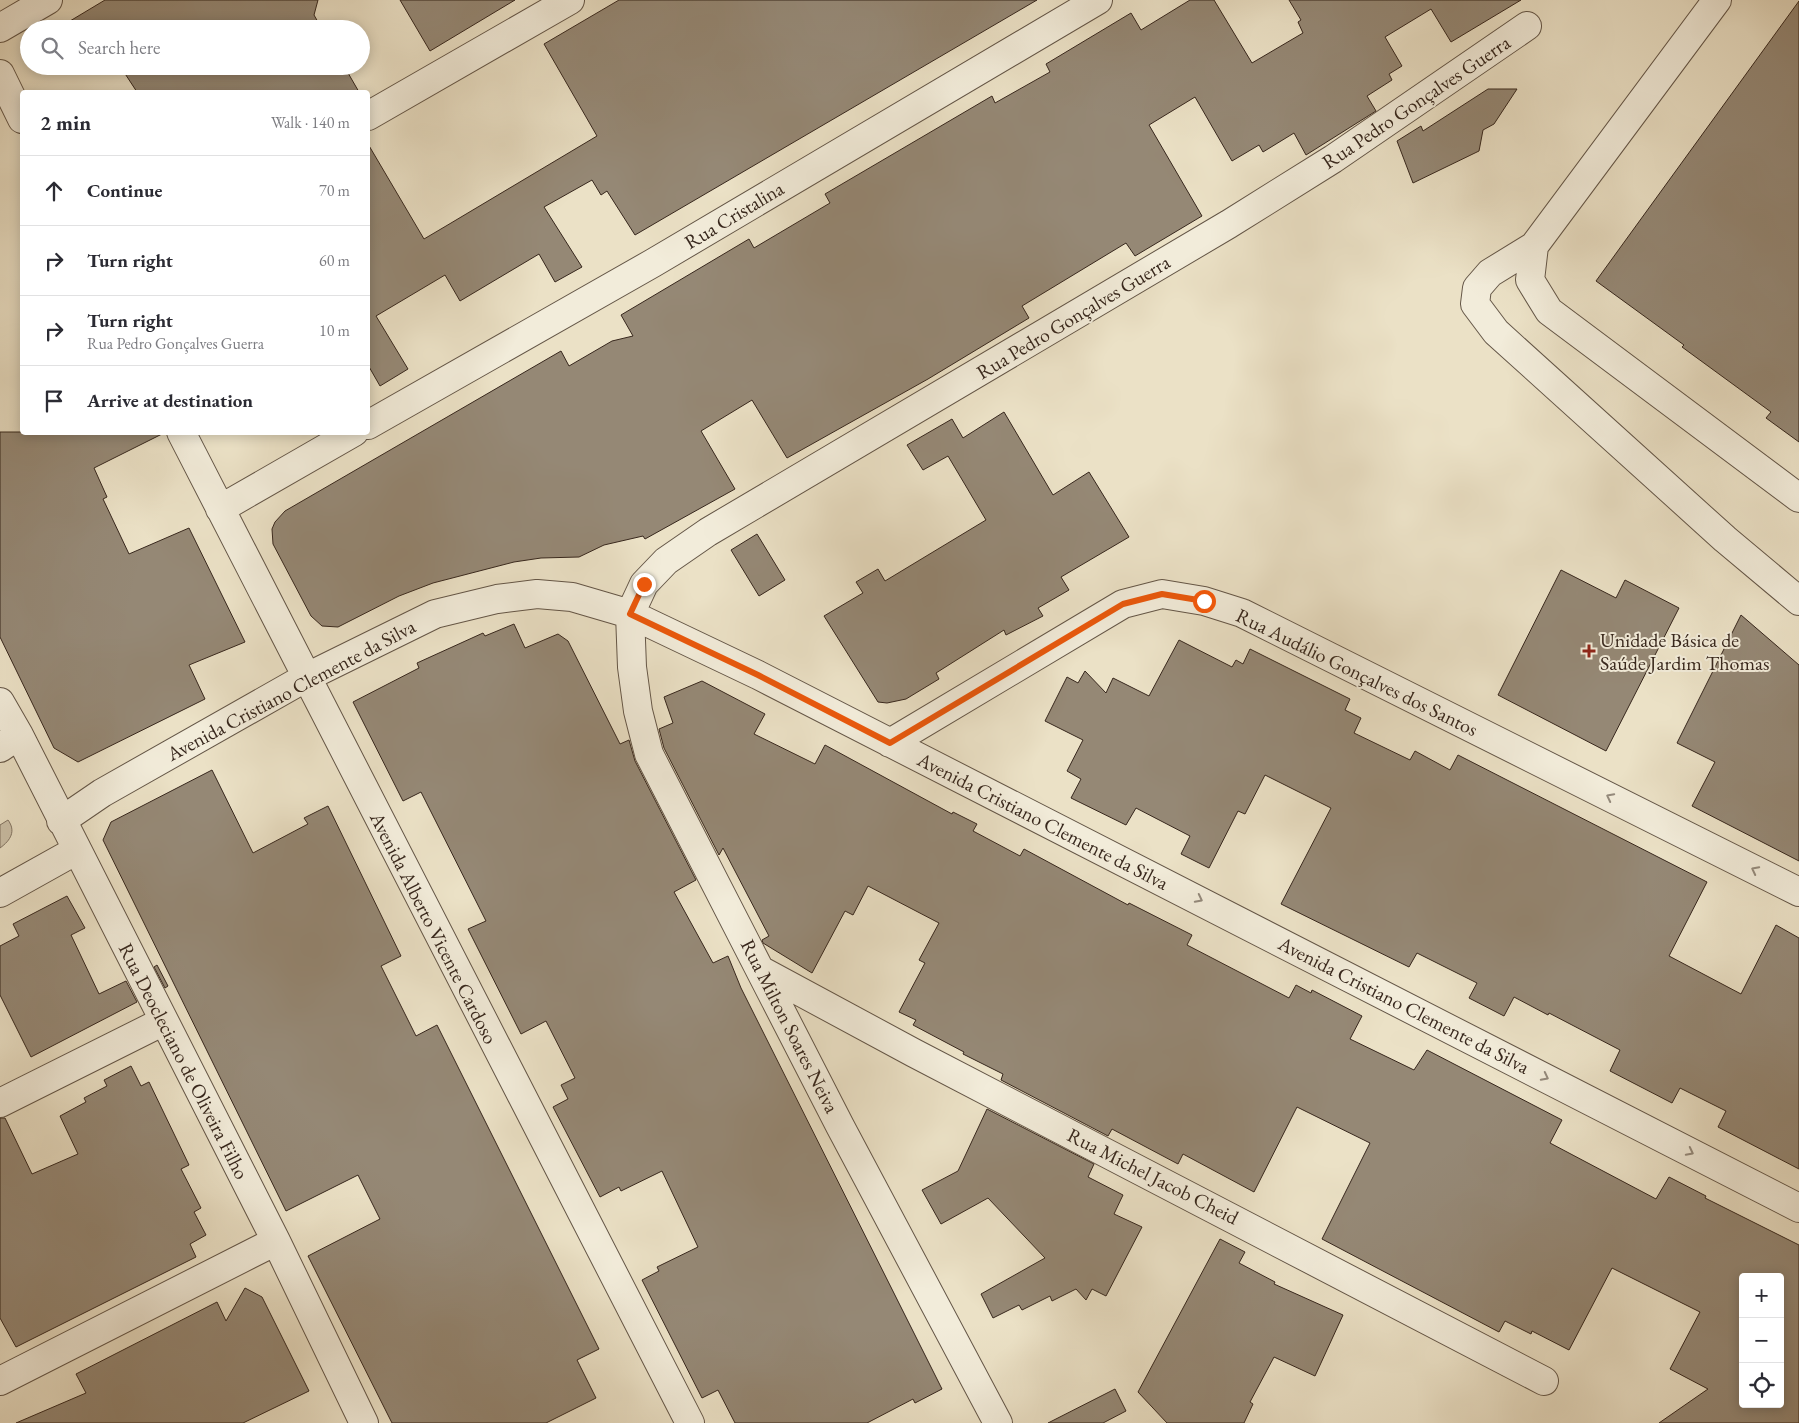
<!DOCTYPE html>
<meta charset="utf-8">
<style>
:root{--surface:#fff;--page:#f2f2f3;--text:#2b2b33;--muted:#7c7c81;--line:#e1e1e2}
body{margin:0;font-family:"EB Garamond",serif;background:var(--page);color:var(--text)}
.controls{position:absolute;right:15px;bottom:15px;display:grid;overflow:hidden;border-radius:5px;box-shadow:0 2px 12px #0003}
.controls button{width:45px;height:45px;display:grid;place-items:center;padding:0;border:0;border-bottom:1px solid var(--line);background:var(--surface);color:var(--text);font:25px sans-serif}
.stop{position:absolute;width:15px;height:15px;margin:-11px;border:4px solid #ea580c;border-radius:50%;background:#fff}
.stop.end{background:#ea580c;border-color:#fff;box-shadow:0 1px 5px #0008}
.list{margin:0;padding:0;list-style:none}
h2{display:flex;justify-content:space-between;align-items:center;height:65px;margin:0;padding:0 20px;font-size:21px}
h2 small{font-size:16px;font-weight:400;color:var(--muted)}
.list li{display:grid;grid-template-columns:32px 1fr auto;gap:15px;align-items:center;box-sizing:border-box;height:70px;padding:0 20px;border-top:1px solid var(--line)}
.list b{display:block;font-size:19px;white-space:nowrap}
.list p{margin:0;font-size:16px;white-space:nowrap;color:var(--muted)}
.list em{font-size:16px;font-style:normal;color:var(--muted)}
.icon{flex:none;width:28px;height:28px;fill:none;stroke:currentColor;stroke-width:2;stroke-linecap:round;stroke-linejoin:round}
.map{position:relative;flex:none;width:1799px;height:1423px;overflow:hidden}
.search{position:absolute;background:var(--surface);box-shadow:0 2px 12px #0003;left:20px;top:20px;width:350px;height:55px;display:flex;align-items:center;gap:12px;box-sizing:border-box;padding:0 18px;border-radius:28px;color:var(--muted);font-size:19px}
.panel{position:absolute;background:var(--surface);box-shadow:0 2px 12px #0003;left:20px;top:90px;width:350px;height:345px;border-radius:5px}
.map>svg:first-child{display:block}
.green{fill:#ccc1a9;stroke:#827463}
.building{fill:#958875;stroke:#37271d;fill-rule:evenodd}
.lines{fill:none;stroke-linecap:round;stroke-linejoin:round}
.minor-casing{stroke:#645647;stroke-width:30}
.minor{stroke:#f2ecda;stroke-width:28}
.oneway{stroke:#948a7c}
.route{stroke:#ea580c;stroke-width:6}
.poi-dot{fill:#8f2418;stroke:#f2ecda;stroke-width:2}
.labels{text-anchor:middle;stroke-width:4;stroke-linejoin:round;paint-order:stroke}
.street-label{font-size:20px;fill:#37271d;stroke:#f2ecda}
.poi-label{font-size:20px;fill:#37271d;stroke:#f2ecda;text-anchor:start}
</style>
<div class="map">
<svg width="1799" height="1423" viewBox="0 0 1799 1423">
<rect width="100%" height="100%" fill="#ebe1c6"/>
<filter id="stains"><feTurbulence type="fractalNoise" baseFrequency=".004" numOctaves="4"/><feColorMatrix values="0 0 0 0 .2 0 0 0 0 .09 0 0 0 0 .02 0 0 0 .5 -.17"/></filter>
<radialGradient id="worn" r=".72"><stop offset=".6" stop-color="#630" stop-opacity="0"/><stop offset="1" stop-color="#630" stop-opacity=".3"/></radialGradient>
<path class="green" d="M8 820C16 831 11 840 0 848V825Z"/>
<path class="building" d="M105 0H318L314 15 322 29 60 27Z
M400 0H515L430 51Z
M619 0H1037L635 235 607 191 601 195 592 180 544 207 582 267 555 282 539 254 460 301 445 275 376 316 408 369 380 386 368 365V144L424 239 446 226 597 136 544 44Z
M1190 0H1214L1252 63 1303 33 1298 22 1301 20 1289 0H1521L1451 42 1431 9 1385 37 1402 66 1389 74 1392 80 1367 96 1376 111 1306 155 1294 133 1263 152 1259 145 1232 161 1195 97 1149 125 1202 216 1135 256 1126 243 1022 306 1029 318 928 379 787 458 752 400 701 431 735 489 645 539 643 536 604 545 579 557 541 558 514 562 433 583 399 596 338 627 322 626 311 616 273 544 272 529 275 522 285 511 561 351 569 366 612 341 633 336 621 315 749 239 754 248 830 203 825 194 992 96 995 103 1050 72 1046 64 1131 13 1141 30Z
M1799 1V442L1766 418 1771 412 1682 347 1684 345 1596 281Z
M120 66H344L359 92H137Z
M1488 89H1517L1494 124 1483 130 1479 151 1413 183 1397 141 1421 126 1423 131Z
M1004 412 1053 495 1089 472 1129 537 1061 577 1069 590 1038 608 1043 616 1006 635 1004 630 936 673 939 679 906 699 887 703 878 702 824 616 863 593 856 582 878 569 885 581 986 520 948 456 923 470 907 445 952 419 963 438Z
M0 432H166L94 468 107 497 103 499 129 554 189 528 245 642 189 665 205 699 78 762 54 748 0 637Z
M757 534 785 580 759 596 731 550Z
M1561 570 1616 598 1625 580 1679 608 1606 751 1498 695Z
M1741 615 1799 665V861L1692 806 1715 762 1677 743Z
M514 624 525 648 558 634 568 641 620 744 629 740 635 761 696 880 674 892 713 963 728 956 741 988 942 1389 915 1403 913 1399 867 1423H735L718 1390 702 1398 642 1280 659 1271 657 1267 698 1247 662 1171 621 1191 619 1187 600 1197 553 1107 568 1099 561 1085 575 1078 546 1021 521 1034 468 929 486 921 421 792 403 801 353 702 419 668 417 663 483 633 485 636Z
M1179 640 1232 667 1236 660 1243 664 1250 649 1350 699 1345 710 1361 718 1354 733 1410 760 1415 751 1450 770 1458 755 1707 882 1669 956 1741 994 1776 925 1799 938V1169L1718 1127 1726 1111 1680 1088 1672 1103 1610 1071 1620 1050 1549 1013 1548 1015 1514 997 1504 1016 1469 998 1477 983 1417 953 1409 967 1281 904 1331 808 1265 775 1245 814 1238 811 1209 868 1181 854 1190 836 1136 808 1126 825 1071 798 1081 779 1067 771 1083 740 1045 721 1067 677 1078 683 1085 671 1106 693 1113 678 1149 696Z
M702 681 765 714 754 734 815 764 825 745 952 814 953 812 977 824 973 831 1020 856 1024 849 1128 905 1129 903 1192 935 1187 945 1289 998 1296 985 1311 993 1312 990 1362 1016 1350 1039 1414 1070 1427 1050 1562 1120 1550 1143 1656 1199 1669 1177 1706 1196 1705 1198 1799 1245V1423H1659L1708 1389 1670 1369 1700 1312 1612 1268 1569 1350 1532 1331 1531 1334 1505 1321 1499 1332 1322 1239 1370 1143 1297 1107 1254 1192 1183 1154 1178 1164 1112 1129 1108 1136 1001 1080 1003 1074 963 1054 964 1052 913 1025 916 1020 899 1012 925 963 919 960 939 923 868 886 853 915 845 911 812 973 763 943 762 940 769 936 723 848 719 855 664 748 659 729 673 723 664 697ZM1743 1277H1780V1404H1743Z
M212 770 253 853 308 824 304 818 328 806 401 956 381 966 416 1036 437 1025 599 1349 577 1360 596 1398 546 1423H392L308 1256 380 1219 358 1175 286 1211 103 840 111 822Z
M67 896 85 928 71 935 99 994 126 981 137 1002 31 1057 0 995V946L19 936 13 924Z
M157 965 168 986 165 988 154 967Z
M131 1066 141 1086 149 1082 189 1165 181 1169 201 1208 194 1212 206 1235 190 1244 196 1257 16 1347 0 1318V1118H5L32 1174 78 1154 60 1116 86 1102 84 1098 107 1086 104 1080Z
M987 1109 1094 1164 1088 1177 1123 1195 1114 1214 1142 1227 1106 1296 1092 1289 1086 1300 1076 1289 1052 1301 1050 1296 1022 1310 1019 1305 993 1318 981 1294 1045 1258 988 1198 941 1224 922 1190 958 1171Z
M1220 1239 1245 1252 1239 1263 1275 1282 1274 1284 1343 1315 1315 1376 1274 1357 1250 1402 1253 1404 1244 1423H1167L1138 1392Z
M245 1288 262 1297 309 1391 243 1423H16L86 1393 76 1374 217 1302 226 1321Z
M1115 1389 1126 1411 1103 1423H1048Z"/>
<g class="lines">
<g class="minor-casing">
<path id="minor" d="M1717 0 1534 246 1530 280 1549 311 1799 498
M0 28 48 0
M0 74 22 119
M368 116 570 0
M1534 246 1490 273 1477 288 1475 304 1496 332 1725 539 1799 601
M368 425 653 263 1098 0
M181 432 690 1423
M220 509 354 432
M0 702 19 735 276 1241 364 1423
M890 743 1123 604 1162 594 1204 601 1242 613 1799 892
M0 748 19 735
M61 821 102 793 305 678 435 614 497 599 537 594 572 597 630 614 758 675 1799 1208
M0 893 77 850
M762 971 914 1053 1544 1381
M0 1103 164 1021
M0 1381 276 1241
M998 1423 840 1126 649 754 638 711 632 667 630 614 644 584 666 561 708 532 1229 224 1333 159 1527 26"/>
</g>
<use href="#minor" class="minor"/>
</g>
<defs><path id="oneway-chevron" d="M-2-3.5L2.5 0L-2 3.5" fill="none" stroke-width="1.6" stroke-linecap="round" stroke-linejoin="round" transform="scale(1.25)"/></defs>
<g class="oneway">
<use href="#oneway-chevron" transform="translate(1610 797) rotate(-153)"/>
<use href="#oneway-chevron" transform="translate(1755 870) rotate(-153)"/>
<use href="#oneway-chevron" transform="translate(1199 899) rotate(27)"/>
<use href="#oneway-chevron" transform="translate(1545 1077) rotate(27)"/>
<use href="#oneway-chevron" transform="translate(1690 1152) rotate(27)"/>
</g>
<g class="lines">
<path class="route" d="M644 584 630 614 758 675 890 743 1123 604 1162 594 1204 601"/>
</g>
<path class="poi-dot" d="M1586.5 643.5h5v5h5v5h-5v5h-5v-5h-5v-5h5z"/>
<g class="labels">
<g class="street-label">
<text transform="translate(1416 102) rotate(-34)" y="7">Rua Pedro Gonçalves Guerra</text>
<text transform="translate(734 215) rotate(-31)" y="7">Rua Cristalina</text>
<text transform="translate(1073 317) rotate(-31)" y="7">Rua Pedro Gonçalves Guerra</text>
<text transform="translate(1357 672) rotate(26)" y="7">Rua Audálio Gonçalves dos Santos</text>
<text transform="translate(291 690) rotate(-28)" y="7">Avenida Cristiano Clemente da Silva</text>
<text transform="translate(1043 821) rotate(27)" y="7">Avenida Cristiano Clemente da Silva</text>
<text transform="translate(434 928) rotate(63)" y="7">Avenida Alberto Vicente Cardoso</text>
<text transform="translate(1404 1005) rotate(27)" y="7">Avenida Cristiano Clemente da Silva</text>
<text transform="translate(790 1026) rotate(63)" y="7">Rua Milton Soares Neiva</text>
<text transform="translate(184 1061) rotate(63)" y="7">Rua Deocleciano de Oliveira Filho</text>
<text transform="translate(1153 1176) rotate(27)" y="7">Rua Michel Jacob Cheid</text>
</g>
<g class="poi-label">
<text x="1600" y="647">Unidade Básica de<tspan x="1600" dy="23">Saúde Jardim Thomas</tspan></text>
</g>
</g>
<rect width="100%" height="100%" filter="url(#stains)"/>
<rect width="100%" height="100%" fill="url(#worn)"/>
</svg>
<div class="controls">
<button>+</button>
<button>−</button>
<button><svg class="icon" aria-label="locate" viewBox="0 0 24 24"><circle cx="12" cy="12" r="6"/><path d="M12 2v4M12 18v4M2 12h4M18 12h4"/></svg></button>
</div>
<div class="stop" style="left:1204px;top:601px"></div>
<div class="stop end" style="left:644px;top:584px"></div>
<div class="search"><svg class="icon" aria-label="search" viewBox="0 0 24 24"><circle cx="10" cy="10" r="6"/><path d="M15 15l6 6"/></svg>Search here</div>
<section class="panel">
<h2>2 min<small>Walk · 140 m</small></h2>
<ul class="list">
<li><svg class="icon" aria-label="ahead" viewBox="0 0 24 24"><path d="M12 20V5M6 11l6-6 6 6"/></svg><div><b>Continue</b></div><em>70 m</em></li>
<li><svg class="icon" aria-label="right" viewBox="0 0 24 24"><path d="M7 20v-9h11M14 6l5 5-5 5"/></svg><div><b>Turn right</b></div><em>60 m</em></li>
<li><svg class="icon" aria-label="right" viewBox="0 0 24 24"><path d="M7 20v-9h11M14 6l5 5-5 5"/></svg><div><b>Turn right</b><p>Rua Pedro Gonçalves Guerra</p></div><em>10 m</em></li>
<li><svg class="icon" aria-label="arrive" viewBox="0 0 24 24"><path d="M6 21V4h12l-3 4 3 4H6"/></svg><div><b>Arrive at destination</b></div></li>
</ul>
</section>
</div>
